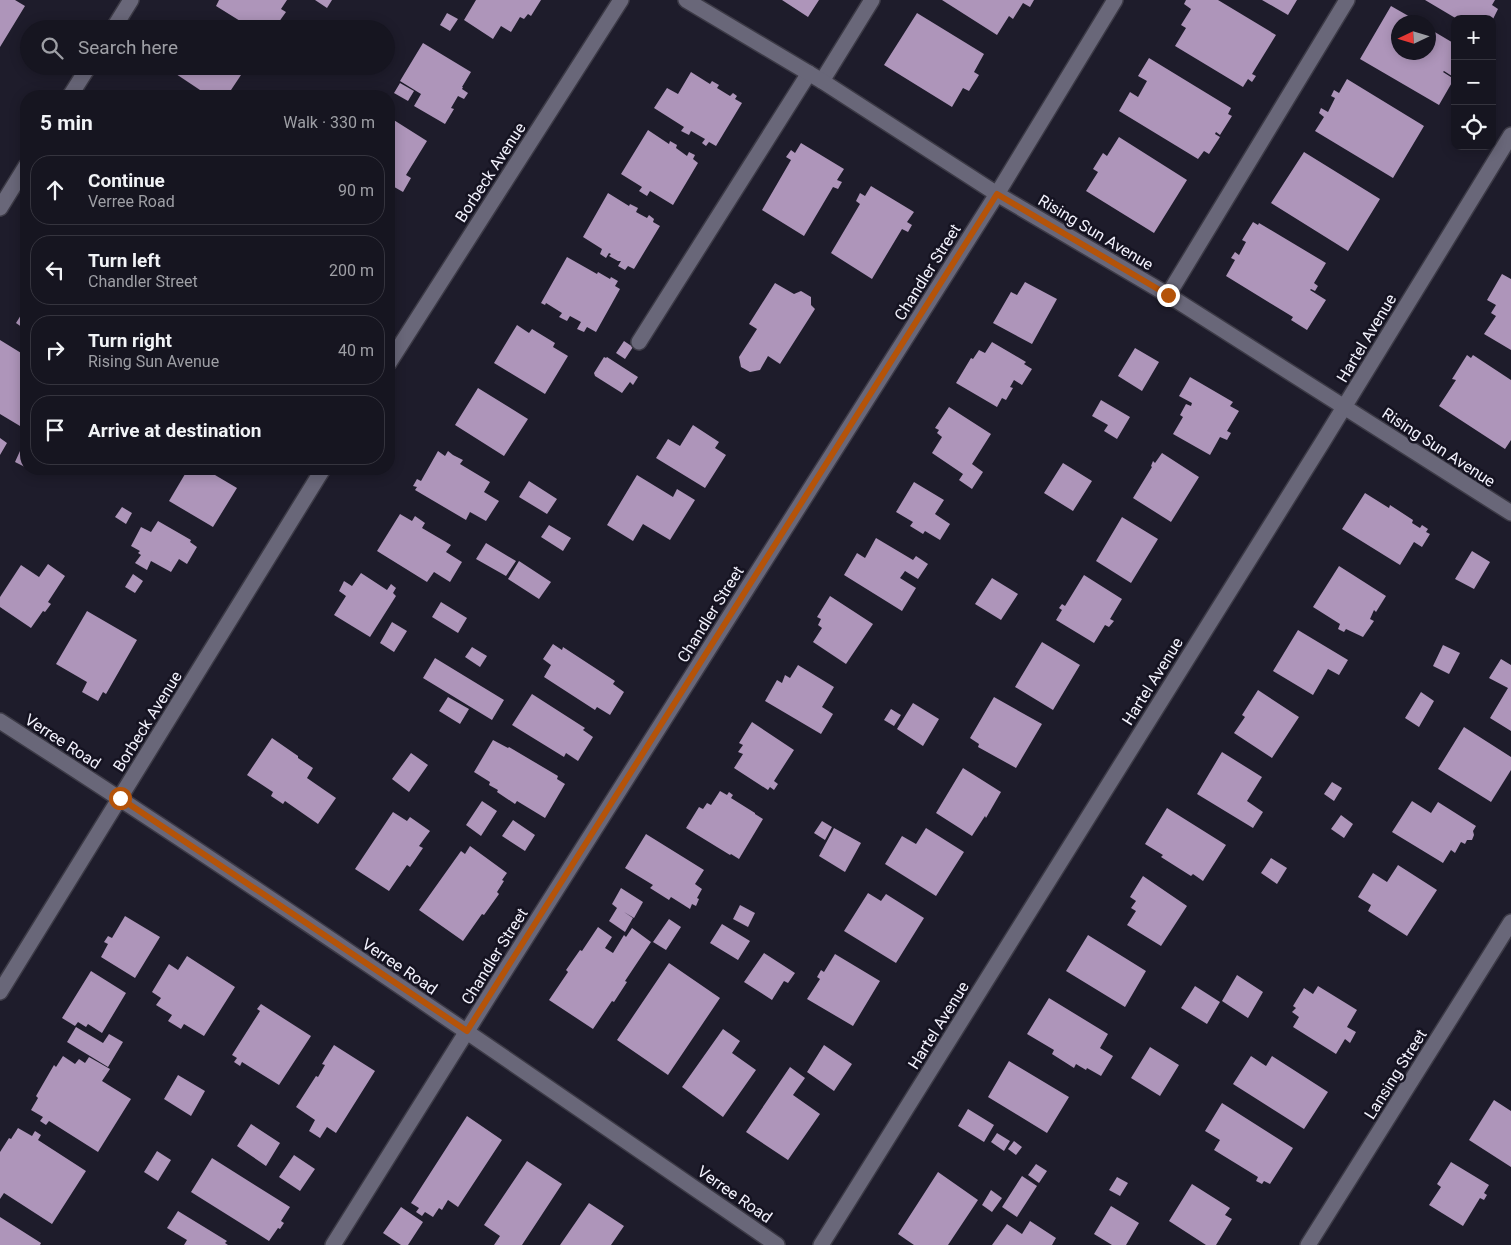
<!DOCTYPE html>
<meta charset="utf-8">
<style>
:root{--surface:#161520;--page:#23222d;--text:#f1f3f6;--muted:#9e9fa5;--line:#35343e}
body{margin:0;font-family:Roboto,sans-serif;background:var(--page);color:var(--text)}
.controls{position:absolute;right:15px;top:15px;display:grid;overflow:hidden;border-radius:10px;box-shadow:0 2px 12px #0003}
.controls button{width:45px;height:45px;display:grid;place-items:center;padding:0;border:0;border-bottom:1px solid var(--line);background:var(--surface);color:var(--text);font:25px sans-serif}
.compass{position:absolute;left:1391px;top:15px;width:45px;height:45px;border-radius:50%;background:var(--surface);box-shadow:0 2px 12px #0003;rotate:266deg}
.stop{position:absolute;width:15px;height:15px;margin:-11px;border:4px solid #b45309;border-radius:50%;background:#fff}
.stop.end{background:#b45309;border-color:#fff;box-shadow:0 1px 5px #0008}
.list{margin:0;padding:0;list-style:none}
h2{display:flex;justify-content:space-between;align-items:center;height:65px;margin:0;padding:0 20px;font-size:21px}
h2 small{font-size:16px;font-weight:400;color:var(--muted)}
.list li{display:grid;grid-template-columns:32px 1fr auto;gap:15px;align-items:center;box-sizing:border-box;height:70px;margin:0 10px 10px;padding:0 10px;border:1px solid var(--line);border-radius:20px}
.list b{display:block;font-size:19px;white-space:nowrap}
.list p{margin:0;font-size:16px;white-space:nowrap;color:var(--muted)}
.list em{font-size:16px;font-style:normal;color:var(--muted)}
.icon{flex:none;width:28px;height:28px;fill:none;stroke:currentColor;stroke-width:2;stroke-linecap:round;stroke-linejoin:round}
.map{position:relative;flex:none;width:1511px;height:1245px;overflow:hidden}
.search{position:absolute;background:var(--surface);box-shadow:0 2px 12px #0003;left:20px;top:20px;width:375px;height:55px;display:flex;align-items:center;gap:12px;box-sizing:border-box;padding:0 18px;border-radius:28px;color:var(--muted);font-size:19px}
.panel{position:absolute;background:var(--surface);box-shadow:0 2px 12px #0003;left:20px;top:90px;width:375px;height:385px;border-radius:20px}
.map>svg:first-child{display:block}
.building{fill:#ae95ba}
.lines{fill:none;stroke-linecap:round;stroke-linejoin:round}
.lane-casing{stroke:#3c3a46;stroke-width:18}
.street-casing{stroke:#3c3a46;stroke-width:18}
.secondary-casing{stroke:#3c3a46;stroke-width:18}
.lane{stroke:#696779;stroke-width:15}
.street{stroke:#696779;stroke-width:15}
.secondary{stroke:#696779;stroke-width:15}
.route{stroke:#b45309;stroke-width:6}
.labels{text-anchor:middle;stroke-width:5;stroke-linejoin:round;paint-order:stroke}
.street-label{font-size:16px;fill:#f3f2fd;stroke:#151321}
</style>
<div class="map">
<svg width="1511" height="1245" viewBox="0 0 1511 1245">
<rect width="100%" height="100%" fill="#1e1c2b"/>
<path class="building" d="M0 0H15L25 6 0 47Z
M219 0H287L281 9 286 12 276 26 272 24 269 29H253L216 6Z
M315 0H332L327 8Z
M476 0H541L531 16 528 14 524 19 520 17 511 32 501 26 493 39 464 20Z
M782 0H819L808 17Z
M942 0H1034L1030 7 1023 3 1013 19 1009 16 997 35Z
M1186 0H1218L1276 35 1252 74 1256 76 1252 82 1248 79 1243 87 1175 46 1186 28 1181 25 1191 9 1184 4Z
M1262 0H1297L1288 15Z
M1425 0H1495L1492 5 1498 9 1493 19H1457Z
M1391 6 1419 22H1398V52H1428V28L1455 44V78L1444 71 1443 72 1454 79 1439 105 1360 59Z
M447 13 458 19 450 31 440 25Z
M917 13 984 54 974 72 979 75 969 91 963 88 952 107 884 65Z
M423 43 471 72 462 87H463L462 89 468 93 464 99 458 96 451 108 454 109 445 124 414 106 421 94 400 81Z
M1149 58 1231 108 1228 114 1232 116 1220 135 1216 132 1215 134 1220 137 1209 154 1204 151 1198 159 1119 111 1130 92 1138 97 1147 81 1138 76Z
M164 66H247L227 96H209Z
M691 72 710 84 712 81 719 85 717 88 730 96 733 93 737 96 735 99 742 103 716 146 709 142 706 146 702 143 705 139 691 131 689 135 681 131 684 127 654 108 667 88 678 94Z
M1347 79 1424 126 1393 178 1315 131 1324 117 1319 113 1321 108 1328 112 1335 98 1331 96 1334 90 1339 93Z
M400 83 414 91 408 101 394 93Z
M389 117 427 141 406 175 411 178 403 192 389 184Z
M648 130 669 144 670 141 677 145 676 148 687 156 689 152 695 155 693 159 698 163 673 205 650 191 647 196 639 191 642 187 621 174Z
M1119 137 1187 180 1154 233 1086 191 1098 172 1093 169 1103 153 1107 156Z
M801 143 844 169 837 180 842 182 838 189 833 187 804 236 762 210 791 160 786 157 791 150 795 153Z
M1304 152 1380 199 1348 251 1271 203Z
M871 186 914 212 907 222 912 225 908 232 902 229 872 279 831 253 860 204 856 201 860 193 865 196Z
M608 193 629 206 630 204 638 208 636 212 647 218 649 215 654 219 653 222 660 226 634 269 628 266 625 270 618 266 621 261H618L609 256 611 254 609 253 606 258 600 254 602 249 583 237Z
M1253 222 1258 225 1259 223 1326 263 1314 283 1318 286 1315 291 1311 289 1310 290 1326 300 1307 330 1291 320 1293 317 1226 276 1235 260 1231 258 1235 252 1239 255 1246 242 1242 240Z
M567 257 597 274 598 272 610 279 611 277 618 281 615 286 620 289 596 332 587 327 584 332 577 329 581 322 570 316 567 321 559 317 562 313 546 303 545 305 541 303Z
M1502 274 1511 279V350L1484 334 1496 316 1491 313 1496 305 1487 300Z
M1025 282 1057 299 1032 344 993 323 1011 292 1017 295Z
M775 283 794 294 801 291 811 297V305L815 309 780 364 768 356 760 370 750 372 741 367 739 357 757 329 749 324Z
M26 307V330L16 323Z
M517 325 529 333 532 329 555 343 553 347 568 356 545 394 494 363Z
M0 340 26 356V417L20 426 0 414Z
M624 341 633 347 625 359 616 353Z
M992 342 1026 362 1024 364 1032 369 1022 385 1014 380 1010 387 1013 388 1006 400 1002 398 997 407 956 383 971 358 973 359 979 350 985 353Z
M1135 348 1159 362 1142 391 1118 376Z
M1467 355 1471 358 1473 355 1511 380V440L1505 449 1439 406 1456 380 1452 379Z
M604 357 606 358 607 357 638 377 633 385 630 382 622 393 595 376 594 373Z
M1190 377 1233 402 1230 406 1239 411 1227 431 1231 433 1227 440 1220 437 1210 455 1173 434 1183 417 1180 415 1186 404 1191 406 1192 403 1179 396Z
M478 388 528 419 504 456 455 425Z
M1101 400 1130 417 1117 439 1104 431 1108 425 1092 416Z
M949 407 991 434 972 464 983 472 972 489 959 480 963 474 932 453 942 437 937 433 939 430 935 428Z
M693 425 719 442 715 448 726 455 705 488 656 458 668 439 680 446Z
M0 438 7 443 0 455Z
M20 451 26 454 25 467 15 462Z
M438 451 445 456 448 451 453 455 463 460 460 464 490 482 484 492 499 501 486 521 470 512 466 520 415 490 417 487 413 486 417 479 421 481Z
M1162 453 1199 477 1171 522 1133 498 1152 467 1151 466 1153 461 1155 463Z
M1063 463 1092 481 1073 511 1044 493Z
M188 469H213L217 471 215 475 237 488 213 527 169 501Z
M637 475 673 497 677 489 695 500 670 540 643 524 633 541 607 525Z
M529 481 557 499 547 514 519 497Z
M914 482 944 500 935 514 950 524 940 540 925 531 923 534 910 526 913 522 896 512Z
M1365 493 1389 508 1390 505 1413 520 1412 523 1420 528 1422 525 1428 529 1426 532 1430 534 1422 547 1414 542 1400 565 1342 529Z
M122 507 132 513 126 524 115 517Z
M400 514 412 521 415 516 425 523 422 528 451 545 446 552 462 562 450 582 434 572 427 582 377 551Z
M1122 517 1158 539 1131 583 1096 561Z
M158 521 191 540 190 542 197 547 187 564 179 559 171 572 151 561 147 570 135 563 141 555 138 553 140 551 131 546 141 527 151 532Z
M549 525 571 538 563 551 541 537Z
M876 538 913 560 916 556 928 564 918 579 905 571 900 578 916 588 902 611 844 575 857 553 865 558Z
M486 543 516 561 506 576 476 559Z
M1472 551 1490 562 1474 589 1455 579Z
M519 561 551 582 539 599 508 579Z
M48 564 65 576 48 602 51 604 45 612 43 611 31 628 0 607V597L21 565 39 577Z
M1339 566 1386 596 1376 612 1374 610 1370 619 1374 621 1363 637 1346 629 1344 632 1338 629 1340 624 1313 607Z
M361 573 387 590 391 584 396 588 393 593 396 596 370 637 334 615 346 596 339 591 344 581 352 586Z
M133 574 143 581 135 593 125 587Z
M1084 575 1122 599 1110 619 1114 621 1109 627 1105 625 1094 643 1056 620 1062 610 1059 608 1062 604 1065 606Z
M992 578 1018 594 1001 620 975 604Z
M830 596 873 624 846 664 813 642 822 628 818 625 821 619 817 617Z
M441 602 467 618 458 633 432 617Z
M87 611 137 640 106 694 103 692 98 701 82 692 87 682 56 664Z
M392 622 407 631 394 652 380 643Z
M1298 630 1348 660 1339 675 1328 669 1313 695 1273 671Z
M1042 642 1080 665 1053 710 1015 687Z
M553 644 562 650 563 647 615 681 613 684 624 692 610 715 597 707 595 710 544 677 551 665 543 659Z
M1443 645 1460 653 1449 674 1433 666Z
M472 647 487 656 480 667 465 657Z
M435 658 504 700 492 720 423 678Z
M1501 659 1511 665V731L1490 718 1508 688 1489 678Z
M798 665 834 687 822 707 833 714 821 734 765 701 777 680 782 683 785 675 790 678Z
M1258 690 1299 717 1272 758 1234 733 1245 717 1242 715Z
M1421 692 1434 701 1419 727 1405 718Z
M532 694 585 728 583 730 593 737 578 761 566 753 564 757 512 725Z
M448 697 469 709 460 724 439 711Z
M994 697 1042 724 1016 768 978 747 979 744 970 738Z
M913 703 939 719 923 746 897 729Z
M891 709 901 715 894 726 884 720Z
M752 722 794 750 774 781 778 784 774 790 770 787 768 790 734 768 743 754 738 752 743 745 739 743Z
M1464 727 1511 757V770L1491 802 1438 769Z
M272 738 298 756V758L313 768 307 778 336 798 318 824 285 801 283 804 271 796 273 792 247 775Z
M493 740 508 748 509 747 558 776 557 779 565 784 545 818 517 801 515 804 497 792 498 790 489 785 490 782 474 772Z
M1222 752 1262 777 1247 801 1263 812 1253 828 1197 794Z
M411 753 428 765 409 792 392 779Z
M963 768 1001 792 986 818 985 816 972 836 936 813Z
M1332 782 1342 788 1334 801 1324 794Z
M720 791 727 795 729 792 733 795 731 798 755 813V814L763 819 739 859 731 854 730 855 686 828 699 807 703 809 707 803 711 805Z
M482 801 497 811 481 836 466 825Z
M1412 801 1431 813 1438 802 1476 826 1473 831 1474 835 1472 840H1467L1465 844 1461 842 1455 853 1451 850 1443 863 1392 832Z
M1167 808 1226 845 1203 881 1193 874 1191 876 1161 857 1163 855 1145 844Z
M393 812 407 821 410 817 430 831 419 846 423 848 410 867 407 865 389 891 355 869Z
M1341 815 1353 824 1344 838 1331 829Z
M513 820 535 835 525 851 502 836Z
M822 821 832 827 825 840 814 833Z
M834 828 861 843 845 872 819 856Z
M926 828 964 852 936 896 885 864 902 836 916 844Z
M646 834 704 870 695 884 702 889 697 898 699 899 696 906 692 904 690 909 671 897 669 900 650 888 653 885 625 868Z
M470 846 507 873 502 880 504 881 497 892 499 894 484 915 482 914 463 941 419 910 461 851 465 854Z
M1271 858 1287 868 1277 884 1261 873Z
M1398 865 1437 890 1407 936 1368 911 1371 905 1358 897 1373 873 1387 882Z
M1143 876 1187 906 1161 946 1127 925 1136 911 1131 908 1136 901 1130 897Z
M621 888 643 902 634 918 624 912 633 918 625 932 609 921 617 908 612 904Z
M868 893 881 901 886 894 924 918 896 963 844 931Z
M740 905 755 913 748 927 733 919Z
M125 916 160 937 135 978 101 957 108 944 104 942 108 936 112 938Z
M669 919 681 927 666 950 653 942Z
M722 924 750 941 738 960 710 943Z
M598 927 612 937 605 948 613 953 624 935 626 937 632 928 651 942 625 981 627 982 614 1002 612 1001 593 1029 549 1000 568 972 566 970 580 950 582 951Z
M1088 935 1146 971 1125 1007 1066 971Z
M764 953 795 973 788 983 784 981 772 1000 744 982Z
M835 954 880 981 853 1026 807 999 820 979 817 977 821 970 824 972Z
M187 956 235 987 204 1036 184 1024 181 1029 168 1021 172 1015 156 1005 161 998 152 992 169 964 178 970Z
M669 963 720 998 668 1075 617 1040Z
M91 971 126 993 102 1033 88 1024 86 1027 78 1022 75 1026 62 1018Z
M1237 975 1263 992 1248 1018 1222 1001Z
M1195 986 1220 1002 1207 1024 1181 1008Z
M1318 986 1357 1010 1347 1027 1356 1032 1350 1043 1345 1039 1336 1054 1293 1027 1299 1017 1292 1012 1296 1008 1293 1006 1304 988 1313 994Z
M1049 998 1108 1034 1100 1048 1113 1056 1101 1076 1087 1068 1086 1070 1076 1064 1074 1068 1052 1054 1054 1050 1027 1034Z
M261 1004 311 1036 279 1085 242 1062 240 1066 234 1062 237 1058 232 1055 260 1011 257 1009Z
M76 1027 103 1043 109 1034 123 1042 108 1067 67 1042Z
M723 1029 740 1041 732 1053 756 1070 723 1117 682 1087Z
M334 1045 375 1071 336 1133 327 1127 320 1138 309 1131 315 1120 296 1107 316 1076 318 1077 325 1065 322 1064Z
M824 1045 852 1064 834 1091 807 1072Z
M1150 1047 1179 1065 1160 1096 1131 1078Z
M63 1056 75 1064 79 1059 85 1063 89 1057 110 1069 102 1081 131 1099 98 1152 49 1121 46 1125 40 1121 43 1117 31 1110 38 1098 36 1096 54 1065 56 1067Z
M1251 1056 1266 1066 1272 1056 1328 1092 1304 1129 1233 1084Z
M1009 1061 1069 1097 1047 1133 988 1097Z
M790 1067 805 1078 793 1095 820 1114 788 1160 746 1132Z
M178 1075 205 1091 191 1116 164 1099Z
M1494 1100 1511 1111V1167L1469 1140Z
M1222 1103 1293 1148 1270 1184 1264 1181 1262 1184 1256 1181 1258 1177 1214 1150 1220 1140 1205 1131Z
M968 1109 994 1125 984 1142 958 1126Z
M467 1116 502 1140 458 1207 448 1200 442 1210 439 1208 433 1217 425 1212 422 1216 416 1212 419 1208 411 1203Z
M251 1124 280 1143 266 1166 237 1146Z
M18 1128 32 1136 35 1131 41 1135 38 1140 86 1171 52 1224 4 1193 0 1199V1152L9 1138 11 1139Z
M997 1133 1010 1141 1004 1151 991 1142Z
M1014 1141 1022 1147 1016 1155 1008 1149Z
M157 1151 171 1160 158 1181 144 1172Z
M294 1155 315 1169 300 1191 279 1177Z
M212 1158 290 1207 281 1221 284 1223 280 1229 278 1228 269 1241 191 1192Z
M527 1161 562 1184 522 1245H494L500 1236 484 1225Z
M1451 1162 1489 1185 1484 1193 1487 1195 1484 1200 1480 1198 1463 1226 1429 1205 1441 1187 1437 1184Z
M1036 1164 1047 1171 1039 1183 1028 1175Z
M938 1172 978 1200 948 1245H914L898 1234Z
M1022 1176 1037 1186 1017 1217 1002 1207Z
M1117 1177 1128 1183 1120 1196 1109 1190Z
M1192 1184 1230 1208 1225 1215 1232 1219 1216 1245H1206L1169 1221Z
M991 1190 1002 1198 992 1212 982 1205Z
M589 1203 624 1226 611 1245H560Z
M1111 1206 1139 1223 1126 1245H1112L1094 1234Z
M401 1207 423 1222 408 1245H401L383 1233Z
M178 1211 227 1241 225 1243 228 1245H184L187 1240 167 1228Z
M0 1217 41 1243 40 1245H0Z
M1030 1221 1056 1238 1052 1245H992L1007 1224 1022 1234Z"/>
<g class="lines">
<g class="lane-casing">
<path id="lane" d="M822 81 872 0
M1168 295 1347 0
M639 342 809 73"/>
</g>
<g class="street-casing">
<path id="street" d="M686 0 822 81 997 194 1168 295 1511 513
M113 29 131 0
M70 96 89 66
M0 208 26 166
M389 363 621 0
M0 992 323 469
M333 1245 489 996 997 194 1115 0
M821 1245 1322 443 1511 135
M1308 1245 1511 922"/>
</g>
<g class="secondary-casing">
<path id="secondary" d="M0 721C263 890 520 1068 777 1245"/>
</g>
<use href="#lane" class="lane"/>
<use href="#street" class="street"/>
<use href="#secondary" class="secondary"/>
</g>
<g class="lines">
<path class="route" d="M120 798 467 1031 997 194 1168 295"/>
</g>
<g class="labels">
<g class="street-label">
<text transform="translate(490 172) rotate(-57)" y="6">Borbeck Avenue</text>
<text transform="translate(1096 232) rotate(31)" y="6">Rising Sun Avenue</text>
<text transform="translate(927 272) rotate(-58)" y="6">Chandler Street</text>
<text transform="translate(1366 338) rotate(-59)" y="6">Hartel Avenue</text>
<text transform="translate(1439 447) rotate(33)" y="6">Rising Sun Avenue</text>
<text transform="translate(710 614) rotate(-58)" y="6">Chandler Street</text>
<text transform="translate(1152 681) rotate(-58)" y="6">Hartel Avenue</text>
<text transform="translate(147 721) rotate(-58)" y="6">Borbeck Avenue</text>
<text transform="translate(63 741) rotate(33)" y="6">Verree Road</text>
<text transform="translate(494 956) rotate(-58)" y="6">Chandler Street</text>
<text transform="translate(400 966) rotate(34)" y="6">Verree Road</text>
<text transform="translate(938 1025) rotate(-58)" y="6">Hartel Avenue</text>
<text transform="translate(1395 1074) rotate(-58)" y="6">Lansing Street</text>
<text transform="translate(735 1194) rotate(35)" y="6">Verree Road</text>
</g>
</g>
</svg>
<div class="controls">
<button>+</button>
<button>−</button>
<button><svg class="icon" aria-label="locate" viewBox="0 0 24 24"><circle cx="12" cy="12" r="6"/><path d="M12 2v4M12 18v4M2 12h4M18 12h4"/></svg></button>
</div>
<svg class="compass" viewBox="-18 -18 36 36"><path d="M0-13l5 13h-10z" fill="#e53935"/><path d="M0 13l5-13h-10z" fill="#9e9fa5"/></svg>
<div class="stop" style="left:120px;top:798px"></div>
<div class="stop end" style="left:1168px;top:295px"></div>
<div class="search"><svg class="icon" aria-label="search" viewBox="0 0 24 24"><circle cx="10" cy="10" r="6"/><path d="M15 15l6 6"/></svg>Search here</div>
<section class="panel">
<h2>5 min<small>Walk · 330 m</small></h2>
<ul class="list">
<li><svg class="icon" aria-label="ahead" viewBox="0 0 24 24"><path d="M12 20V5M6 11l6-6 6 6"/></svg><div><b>Continue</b><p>Verree Road</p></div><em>90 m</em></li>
<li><svg class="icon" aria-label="left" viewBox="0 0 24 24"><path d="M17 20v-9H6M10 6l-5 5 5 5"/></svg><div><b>Turn left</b><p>Chandler Street</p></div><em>200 m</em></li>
<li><svg class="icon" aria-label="right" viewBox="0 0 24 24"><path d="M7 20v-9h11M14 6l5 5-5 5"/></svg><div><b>Turn right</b><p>Rising Sun Avenue</p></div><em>40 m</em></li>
<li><svg class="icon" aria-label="arrive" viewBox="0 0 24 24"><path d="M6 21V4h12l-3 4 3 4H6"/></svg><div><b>Arrive at destination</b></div></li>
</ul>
</section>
</div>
